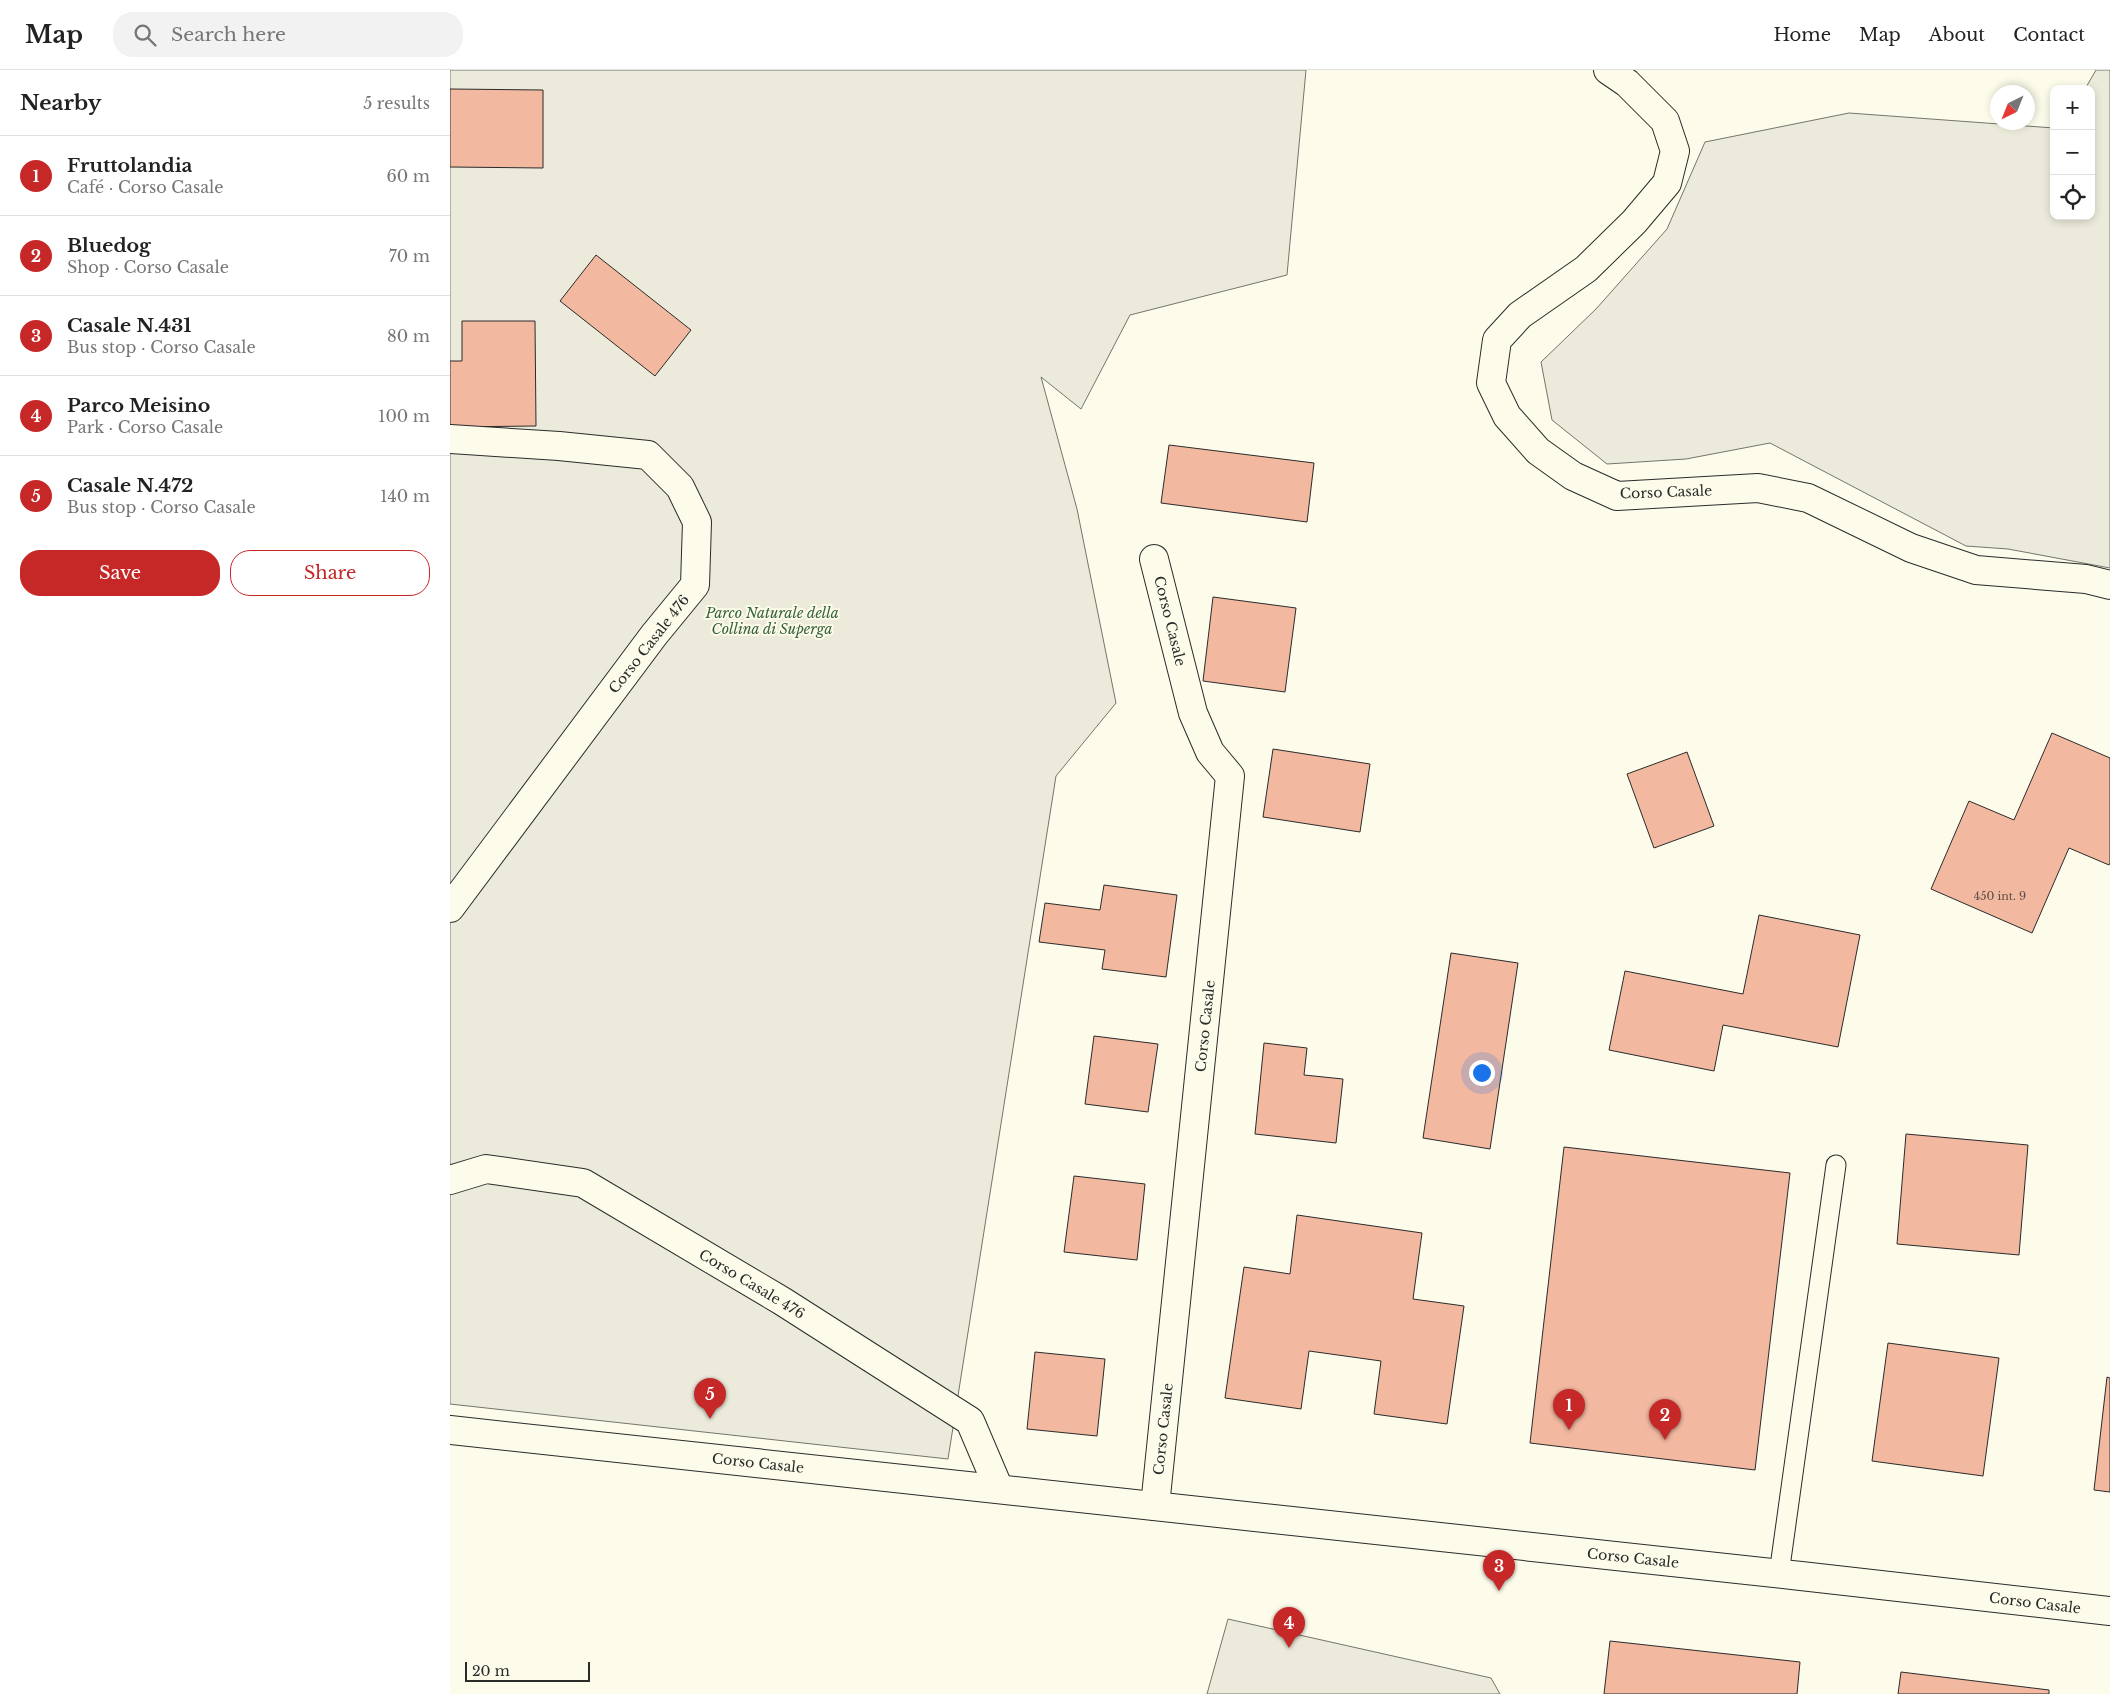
<!DOCTYPE html>
<meta charset="utf-8">
<style>
:root{--surface:#fff;--page:#f2f2f2;--text:#222;--muted:#767676;--line:#e0e0e0;--accent:#c62828}
body{margin:0;font-family:"Libre Baskerville",serif;background:var(--page);color:var(--text)}
.controls{position:absolute;right:15px;top:15px;display:grid;overflow:hidden;border-radius:10px;box-shadow:0 2px 8px #0003}
.controls button{width:45px;height:45px;display:grid;place-items:center;padding:0;border:0;border-bottom:1px solid var(--line);background:var(--surface);color:var(--text);font:25px sans-serif}
.compass{position:absolute;left:1540px;top:15px;width:45px;height:45px;border-radius:50%;background:var(--surface);box-shadow:0 2px 8px #0003;rotate:223deg}
.scale{position:absolute;left:15px;bottom:12px;width:125px;box-sizing:border-box;padding-left:5px;border:2px solid #2b2b2b;border-top:0;font-size:14px;line-height:18px;white-space:nowrap;color:#2b2b2b;-webkit-text-stroke:4px #fdfbea;paint-order:stroke}
.you{position:absolute;left:1031px;top:1002px;width:18px;height:18px;margin:-12px;border:4px solid #fff;border-radius:50%;background:#1a73e8;box-shadow:0 0 0 8px #1a73e833}
.badge{display:grid;place-items:center;width:32px;height:32px;border-radius:50%;background:var(--accent);color:#fff;font-size:16px;font-weight:700}
.pin{position:absolute;translate:-50% -41px;filter:drop-shadow(0 1px 2px #0008)}
.pin::after{content:'';position:absolute;top:26px;width:18px;height:15px;background:inherit;clip-path:polygon(0 0,100% 0,50% 100%)}
.list{margin:0;padding:0;list-style:none}
h2{display:flex;justify-content:space-between;align-items:center;height:65px;margin:0;padding:0 20px;font-size:21px}
h2 small{font-size:16px;font-weight:400;color:var(--muted)}
.list li{display:grid;grid-template-columns:32px 1fr auto;gap:15px;align-items:center;box-sizing:border-box;height:80px;padding:0 20px;border-top:1px solid var(--line)}
.list b{display:block;font-size:19px;white-space:nowrap}
.list p{margin:0;font-size:16px;white-space:nowrap;color:var(--muted)}
.list em{font-size:16px;font-style:normal;color:var(--muted)}
.actions{display:flex;gap:10px;padding:15px 20px}
.actions a{flex:1;padding:11px 0;border:1px solid var(--accent);border-radius:20px;text-align:center;font-size:18px;color:var(--accent)}
.actions .main{background:var(--accent);color:#fff}
.icon{flex:none;width:28px;height:28px;fill:none;stroke:currentColor;stroke-width:2;stroke-linecap:round;stroke-linejoin:round}
.map{position:relative;flex:none;width:1660px;height:1624px;overflow:hidden}
header{display:flex;align-items:center;gap:30px;box-sizing:border-box;height:70px;padding:0 25px;background:var(--surface);border-bottom:1px solid var(--line)}
header strong{font-size:24px}
nav{display:flex;gap:28px;margin-inline-start:auto;font-size:18px}
.search{width:350px;height:45px;background:var(--page);display:flex;align-items:center;gap:12px;box-sizing:border-box;padding:0 18px;border-radius:20px;color:var(--muted);font-size:19px}
main{display:flex}
aside{flex:1;background:var(--surface)}
.map>svg:first-child{display:block}
.green{fill:#ecebdb;stroke:#74746e}
.building{fill:#f2b8a0;stroke:#2b2b2b}
.lines{fill:none;stroke-linecap:round;stroke-linejoin:round}
.lane-casing{stroke:#2b2b2b;stroke-width:21}
.street-casing{stroke:#2b2b2b;stroke-width:30}
.primary-casing{stroke:#2b2b2b;stroke-width:30}
.lane{stroke:#fdfbea;stroke-width:19}
.street{stroke:#fdfbea;stroke-width:28}
.primary{stroke:#fdfbea;stroke-width:28}
.labels{text-anchor:middle;stroke-width:4;stroke-linejoin:round;paint-order:stroke}
.number-label{font-size:11px;fill:#5d4e48}
.street-label{font-size:14px;fill:#2b2b2b;stroke:#fdfbea}
.park-label{font-size:14px;font-style:italic;fill:#34623c;stroke:#fdfbea}
</style>
<header>
<strong>Map</strong>
<div class="search"><svg class="icon" aria-label="search" viewBox="0 0 24 24"><circle cx="10" cy="10" r="6"/><path d="M15 15l6 6"/></svg>Search here</div>
<nav><a>Home</a><a>Map</a><a>About</a><a>Contact</a></nav>
</header>
<main>
<aside>
<h2>Nearby<small>5 results</small></h2>
<ul class="list">
<li><span class="badge">1</span><div><b>Fruttolandia</b><p>Café · Corso Casale</p></div><em>60 m</em></li>
<li><span class="badge">2</span><div><b>Bluedog</b><p>Shop · Corso Casale</p></div><em>70 m</em></li>
<li><span class="badge">3</span><div><b>Casale N.431</b><p>Bus stop · Corso Casale</p></div><em>80 m</em></li>
<li><span class="badge">4</span><div><b>Parco Meisino</b><p>Park · Corso Casale</p></div><em>100 m</em></li>
<li><span class="badge">5</span><div><b>Casale N.472</b><p>Bus stop · Corso Casale</p></div><em>140 m</em></li>
</ul>
<div class="actions"><a class="main">Save</a><a>Share</a></div>
</aside>
<div class="map">
<svg width="1660" height="1624" viewBox="0 0 1660 1624">
<rect width="100%" height="100%" fill="#fdfbea"/>
<path class="green" d="M0 0H856L837 205 680 245 631 339 591 307 627 439 666 633 606 706 498 1389 0 1334Z
M1646 0H1660V498L1558 479 1516 476 1320 373 1236 389 1157 394 1102 350 1091 292 1146 239 1217 159 1255 72 1399 43 1604 58V146H1641V19H1635Z
M778 1549 1041 1608 1050 1624H757Z"/>
<path class="building" d="M0 19 93 20V98L0 97Z
M146 185 241 260 205 306 110 231Z
M12 251H85L86 356 0 357V291H12Z
M719 375 864 393 857 452 711 433Z
M763 527 846 538 835 622 753 611Z
M1602 663 1660 688V793L1659 795 1619 778 1582 863 1481 819 1519 731 1564 750Z
M823 679 920 694 910 762 813 747Z
M1237 682 1264 756 1204 778 1177 704Z
M654 815 727 825 716 907 652 899 655 880 589 872 595 833 650 840Z
M1309 845 1410 865 1388 977 1273 955 1264 1001 1159 980 1175 901 1293 924Z
M1001 883 1068 893 1040 1079 973 1068Z
M644 966 708 974 698 1042 635 1034Z
M814 973 857 978 854 1005 893 1009 886 1073 805 1064Z
M1456 1064 1578 1075 1569 1185 1447 1174Z
M1114 1077 1340 1103 1305 1400 1080 1373Z
M624 1106 695 1114 687 1190 614 1182Z
M847 1145 972 1163 963 1229 1014 1236 997 1354 924 1344 931 1291 859 1281 851 1339 775 1328 794 1197 840 1204Z
M1438 1273 1549 1288 1533 1406 1422 1391Z
M585 1282 655 1289 647 1366 577 1359Z
M1657 1307 1660 1308V1422L1644 1420Z
M1160 1571 1350 1592 1347 1624H1154Z
M1451 1602 1599 1620V1624H1448Z"/>
<g class="lines">
<g class="lane-casing">
<path id="lane" d="M1329 1504 1386 1095"/>
</g>
<g class="street-casing">
<path id="street" d="M1158 0 1177 13 1215 51 1225 81 1217 113 1184 152 1136 199 1070 245 1047 270 1041 313 1057 346 1088 381 1123 406 1167 426 1308 418 1358 428 1461 478 1526 500 1636 509 1660 515
M0 369 109 376 198 385 230 417 247 452 245 515 204 565 0 838
M704 489 743 643 760 682 780 706 705 1436
M0 1110 36 1099 133 1113 332 1231 520 1351 549 1419"/>
</g>
<g class="primary-casing">
<path id="primary" d="M0 1360 1351 1506 1660 1541"/>
</g>
<use href="#lane" class="lane"/>
<use href="#street" class="street"/>
<use href="#primary" class="primary"/>
</g>
<g class="labels">
<g class="number-label">
<text x="1550" y="830">450 int. 9</text>
</g>
<g class="street-label">
<text transform="translate(1216 422) rotate(-2)" y="5">Corso Casale</text>
<text transform="translate(720 551) rotate(76)" y="5">Corso Casale</text>
<text transform="translate(199 574) rotate(-52)" y="5">Corso Casale 476</text>
<text transform="translate(755 956) rotate(-84)" y="5">Corso Casale</text>
<text transform="translate(302 1214) rotate(31)" y="5">Corso Casale 476</text>
<text transform="translate(713 1359) rotate(-84)" y="5">Corso Casale</text>
<text transform="translate(308 1393) rotate(6)" y="5">Corso Casale</text>
<text transform="translate(1183 1488) rotate(6)" y="5">Corso Casale</text>
<text transform="translate(1585 1533) rotate(7)" y="5">Corso Casale</text>
</g>
<g class="park-label">
<text x="322" y="548">Parco Naturale della<tspan x="322" dy="16">Collina di Superga</tspan></text>
</g>
</g>
</svg>
<div class="controls">
<button>+</button>
<button>−</button>
<button><svg class="icon" aria-label="locate" viewBox="0 0 24 24"><circle cx="12" cy="12" r="6"/><path d="M12 2v4M12 18v4M2 12h4M18 12h4"/></svg></button>
</div>
<svg class="compass" viewBox="-18 -18 36 36"><path d="M0-13l5 13h-10z" fill="#e53935"/><path d="M0 13l5-13h-10z" fill="#767676"/></svg>
<div class="scale">20 m</div>
<div class="you"></div>
<div class="pin badge" style="left:1119px;top:1360px">1</div>
<div class="pin badge" style="left:1215px;top:1370px">2</div>
<div class="pin badge" style="left:1049px;top:1521px">3</div>
<div class="pin badge" style="left:839px;top:1578px">4</div>
<div class="pin badge" style="left:260px;top:1349px">5</div>
</div>
</main>
